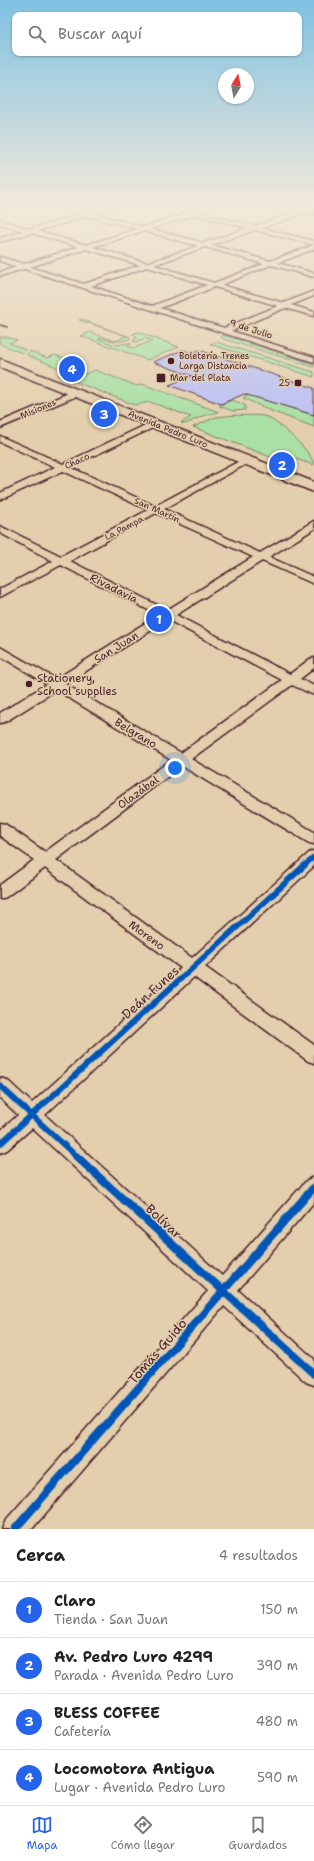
<!DOCTYPE html>
<html lang="es">
<meta charset="utf-8">
<style>
:root{--surface:#fff;--page:#f2f2f2;--text:#222;--muted:#767676;--line:#e0e0e0;--accent:#2563eb}
body{margin:0;font-family:"Shantell Sans",sans-serif;background:var(--page);color:var(--text)}
.compass{position:absolute;left:218px;top:68px;width:36px;height:36px;border-radius:50%;background:var(--surface);box-shadow:0 1px 3px #0004;rotate:10deg}
.you{position:absolute;left:175px;top:768px;width:14px;height:14px;margin:-10px;border:3px solid #fff;border-radius:50%;background:#1a73e8;box-shadow:0 0 0 6px #1a73e833}
.badge{display:grid;place-items:center;width:26px;height:26px;border-radius:50%;background:var(--accent);color:#fff;font-size:13px;font-weight:700}
.pin{position:absolute;translate:-50% -50%;border:2px solid #fff;box-shadow:0 1px 4px #0006}
.list{margin:0;padding:0;list-style:none}
h2{display:flex;justify-content:space-between;align-items:center;height:52px;margin:0;padding:0 16px;font-size:17px}
h2 small{font-size:13px;font-weight:400;color:var(--muted)}
.list li{display:grid;grid-template-columns:26px 1fr auto;gap:12px;align-items:center;box-sizing:border-box;height:56px;padding:0 16px;border-top:1px solid var(--line)}
.list b{display:block;font-size:15px;white-space:nowrap}
.list p{margin:0;font-size:13px;white-space:nowrap;color:var(--muted)}
.list em{font-size:13px;font-style:normal;color:var(--muted)}
.icon{flex:none;width:22px;height:22px;fill:none;stroke:currentColor;stroke-width:2;stroke-linecap:round;stroke-linejoin:round}
.map{position:relative;flex:none;width:314px;height:1529px;overflow:hidden}
.search{position:absolute;background:var(--surface);box-shadow:0 1px 3px #0004;left:12px;right:12px;top:12px;height:44px;display:flex;align-items:center;gap:10px;box-sizing:border-box;padding:0 14px;border-radius:8px;color:var(--muted);font-size:15px}
.sheet{height:276px;background:var(--surface)}
nav{display:flex;justify-content:space-around;align-items:center;box-sizing:border-box;height:56px;border-top:1px solid var(--line);background:var(--surface);font-size:11px;color:var(--muted)}
nav a{display:grid;justify-items:center;gap:2px}
nav .on{color:var(--accent)}
.map>svg:first-child{display:block}
.green{fill:#a9e0a4;stroke:#7a8068}
.building{fill:#bcc0f2;stroke:#4a1f2b}
.lines{fill:none;stroke-linecap:round;stroke-linejoin:round}
.minor-casing{stroke:#4a1f2b;stroke-width:3}
.secondary-casing{stroke:#4a1f2b;stroke-width:3}
.primary-casing{stroke:#4a1f2b;stroke-width:3}
.minor{fill:#e3cfad;fill-rule:evenodd}
.secondary{fill:#e3cfad;fill-rule:evenodd}
.primary{fill:#e3cfad;fill-rule:evenodd}
.rail{stroke:#4a1f2b;stroke-width:2}
.cycleway-far2-casing{stroke:#e3cfad;stroke-width:8}
.cycleway-far1-casing{stroke:#e3cfad;stroke-width:8}
.cycleway-casing{stroke:#e3cfad;stroke-width:10}
.cycleway-far2{stroke:#0057b8;stroke-width:5}
.cycleway-far1{stroke:#0057b8;stroke-width:6}
.cycleway{stroke:#0057b8;stroke-width:8}
.poi-dot{fill:#4a1f2b;stroke:#e3cfad;stroke-width:1.5}
.labels{text-anchor:middle;stroke-width:3;stroke-linejoin:round;paint-order:stroke}
.far-street-label{font-size:9px;fill:#4a1f2b;stroke:#e3cfad}
.far-poi-label{font-size:9px;fill:#4a1f2b;stroke:#e3cfad;text-anchor:start}
.street-label{font-size:11px;fill:#4a1f2b;stroke:#e3cfad}
.poi-label{font-size:11px;fill:#4a1f2b;stroke:#e3cfad;text-anchor:start}
.near-street-label{font-size:13px;fill:#4a1f2b;stroke:#e3cfad}
</style>
<div class="map">
<svg width="314" height="1529" viewBox="0 0 314 1529">
<rect width="100%" height="100%" fill="#e3cfad"/>
<filter id="ink" filterUnits="userSpaceOnUse"><feTurbulence type="fractalNoise" baseFrequency=".025" numOctaves="2"/><feDisplacementMap in="SourceGraphic" scale="8" xChannelSelector="R" yChannelSelector="G"/><feConvolveMatrix kernelMatrix="1 2 1 2 8 2 1 2 1" color-interpolation-filters="sRGB"/></filter>
<g filter="url(#ink)">
<path class="green" d="M81 319 130 337 129 339C119 343 112 341 102 338L98 339 115 345 129 343 131 344 127 346 134 348 152 341 145 338 136 342 133 341 137 338 133 334 138 332 179 347 147 360 81 336 90 332 115 341 127 336 79 320Z
M223 335 314 364V367L224 339 221 337Z
M0 337H7L17 340 9 343 26 350 22 353 0 344Z
M216 342 314 372V377L210 344Z
M30 351 47 358 55 355 85 366 80 368 82 370 78 372 85 374 95 370 137 386 142 384 219 412 205 415 185 424 181 423 191 417 150 402 135 405 58 375 62 371 61 369 27 355Z
M249 395 314 415V427L274 412 243 398Z
M232 400 245 405V410L233 411 219 406Z
M236 415C245 416 258 414 267 417 278 422 313 452 314 465L287 456 278 460 193 427 216 417Z"/>
<path class="building" d="M183 350 192 353 199 350 314 388V415L244 394 221 404 169 385 192 376 153 362Z"/>
<g class="lines">
<g class="minor-casing">
<path id="minor" d="M63 208C72 208 81 213 89 212 97 211 104 208 112 208L95 214 144 227 188 213 172 208C180 208 187 211 195 211 201 211 207 208 214 208L201 213 255 226 308 208H314V210L261 228 314 241V245L255 230 211 245 270 261 314 245V249L278 263 314 273V277L271 265 221 285 284 303 314 291V296L291 305 314 312V316L285 308 231 331 314 357V362L24 269 0 276V272L17 267 0 261V257L24 264 79 247 31 233 0 242V238L24 231 0 224V220L31 229 82 214ZM195 215 248 228 204 243 150 229ZM88 216 137 229 86 245 37 231ZM144 231 198 246 147 263 93 247ZM205 247 264 264 214 283 154 265ZM86 249 140 265 84 284 30 267ZM147 267 207 285 152 306 91 286ZM215 287 278 306 224 328 160 308Z
M76 390 80 393 79 395 0 428V422Z
M154 421 158 424 157 426 70 467 155 506 247 457 252 460 250 462 164 509 260 553 314 521V529L269 557 314 577V584L262 561 176 615 290 674 310 659 314 658V668L300 679 314 686V695L292 685 191 759 314 832V844L309 843 182 766 56 860 192 958 309 853 314 851V866L205 967 314 1045V1063L308 1061 194 977 45 1115 222 1276 307 1180 314 1177V1202L238 1290 314 1359V1385L306 1382 224 1306 32 1529H2L6 1520 208 1291 32 1128 7 1150 0 1153V1131L18 1115 0 1098V1078L7 1080 32 1103 181 968 45 868 6 897 0 899V885L34 860 0 836V823L5 824 45 852 171 760 56 690 5 722 0 723V713L47 684 0 656V647L56 679 158 615 61 565 0 597V589L53 561 0 533V526L61 556 148 510 63 471 0 500V493L55 467 0 442V436L63 464ZM156 513 253 557 167 610 70 561ZM168 620 282 680 181 753 65 684Z"/>
</g>
<g class="secondary-casing">
<path id="secondary" d="M0 208H8L0 211Z
M290 208H303L314 211V215Z"/>
</g>
<g class="primary-casing">
<path id="primary" d="M0 359 314 482V492L0 367Z"/>
</g>
<use href="#minor" class="minor"/>
<use href="#secondary" class="secondary"/>
<use href="#primary" class="primary"/>
<path class="rail" d="M0 325 7 327"/>
<g class="cycleway-far2-casing">
<path id="cycleway-far2" d="M305 865 314 857"/>
</g>
<g class="cycleway-far1-casing">
<path id="cycleway-far1" d="M0 1086 77 1157
M0 1144 306 864"/>
</g>
<g class="cycleway-casing">
<path id="cycleway" d="M76 1156 314 1374
M15 1529 314 1187"/>
</g>
<use href="#cycleway-far2" class="cycleway-far2"/>
<use href="#cycleway-far1" class="cycleway-far1"/>
<use href="#cycleway" class="cycleway"/>
</g>
</g>
<linearGradient id="sky" x2="0" y2="1"><stop stop-color="#80c1e2"/><stop offset="0.49" stop-color="#f2e9da"/><stop offset="1" stop-color="#f2e9da" stop-opacity="0"/></linearGradient>
<rect width="314" height="422" fill="url(#sky)"/>
<g class="poi-dot">
<circle cx="171" cy="361" r="4"/>
<rect x="156" y="373" width="10" height="10" rx="2"/>
<rect x="294" y="379" width="8" height="8" rx="2"/>
<circle cx="29" cy="684" r="4"/>
</g>
<g class="labels">
<g class="far-street-label">
<text transform="translate(251 329) rotate(18)" y="3">9 de Julio</text>
<text transform="translate(38 409) rotate(-23)" y="3">Misiones</text>
<text transform="translate(168 429) rotate(22)" y="3">Avenida Pedro Luro</text>
<text transform="translate(77 461) rotate(-25)" y="3">Chaco</text>
<text transform="translate(157 510) rotate(24)" y="3">San Martín</text>
<text transform="translate(124 528) rotate(-28)" y="3">La Pampa</text>
</g>
<g class="far-poi-label">
<text x="179" y="359">Boletería Trenes<tspan x="179" dy="10">Larga Distancia</tspan></text>
<text x="170" y="381">Mar del Plata</text>
<text x="290" y="386" text-anchor="end">25</text>
</g>
<g class="street-label">
<text transform="translate(114 588) rotate(27)" y="4">Rivadavia</text>
<text transform="translate(116 647) rotate(-32)" y="4">San Juan</text>
<text transform="translate(136 733) rotate(31)" y="4">Belgrano</text>
<text transform="translate(138 792) rotate(-36)" y="4">Olazábal</text>
<text transform="translate(147 935) rotate(36)" y="4">Moreno</text>
</g>
<g class="poi-label">
<text x="37" y="682">Stationery,<tspan x="37" dy="13">School supplies</tspan></text>
</g>
<g class="near-street-label">
<text transform="translate(150 992) rotate(-42)" y="5">Deán Funes</text>
<text transform="translate(164 1221) rotate(43)" y="5">Bolívar</text>
<text transform="translate(157 1351) rotate(-49)" y="5">Tomás Guido</text>
</g>
</g>
</svg>
<svg class="compass" viewBox="-18 -18 36 36"><path d="M0-13l5 13h-10z" fill="#e53935"/><path d="M0 13l5-13h-10z" fill="#767676"/></svg>
<div class="you"></div>
<div class="pin badge" style="left:159px;top:619px">1</div>
<div class="pin badge" style="left:282px;top:465px">2</div>
<div class="pin badge" style="left:104px;top:414px">3</div>
<div class="pin badge" style="left:72px;top:369px">4</div>
<div class="search"><svg class="icon" aria-label="search" viewBox="0 0 24 24"><circle cx="10" cy="10" r="6"/><path d="M15 15l6 6"/></svg>Buscar aquí</div>
</div>
<section class="sheet">
<h2>Cerca<small>4 resultados</small></h2>
<ul class="list">
<li><span class="badge">1</span><div><b>Claro</b><p>Tienda · San Juan</p></div><em>150 m</em></li>
<li><span class="badge">2</span><div><b>Av. Pedro Luro 4299</b><p>Parada · Avenida Pedro Luro</p></div><em>390 m</em></li>
<li><span class="badge">3</span><div><b>BLESS COFFEE</b><p>Cafetería</p></div><em>480 m</em></li>
<li><span class="badge">4</span><div><b>Locomotora Antigua</b><p>Lugar · Avenida Pedro Luro</p></div><em>590 m</em></li>
</ul>
</section>
<nav>
<a class="on"><svg class="icon" aria-label="map" viewBox="0 0 24 24"><path d="M3 6l6-2 6 2 6-2v14l-6 2-6-2-6 2zM9 4v14M15 6v14"/></svg>Mapa</a>
<a><svg class="icon" aria-label="directions" viewBox="0 0 24 24"><path d="M12 3l9 9-9 9-9-9zM9 14v-3h6M13 9l2 2-2 2"/></svg>Cómo llegar</a>
<a><svg class="icon" aria-label="saved" viewBox="0 0 24 24"><path d="M7 4h10v16l-5-4-5 4z"/></svg>Guardados</a>
</nav>
